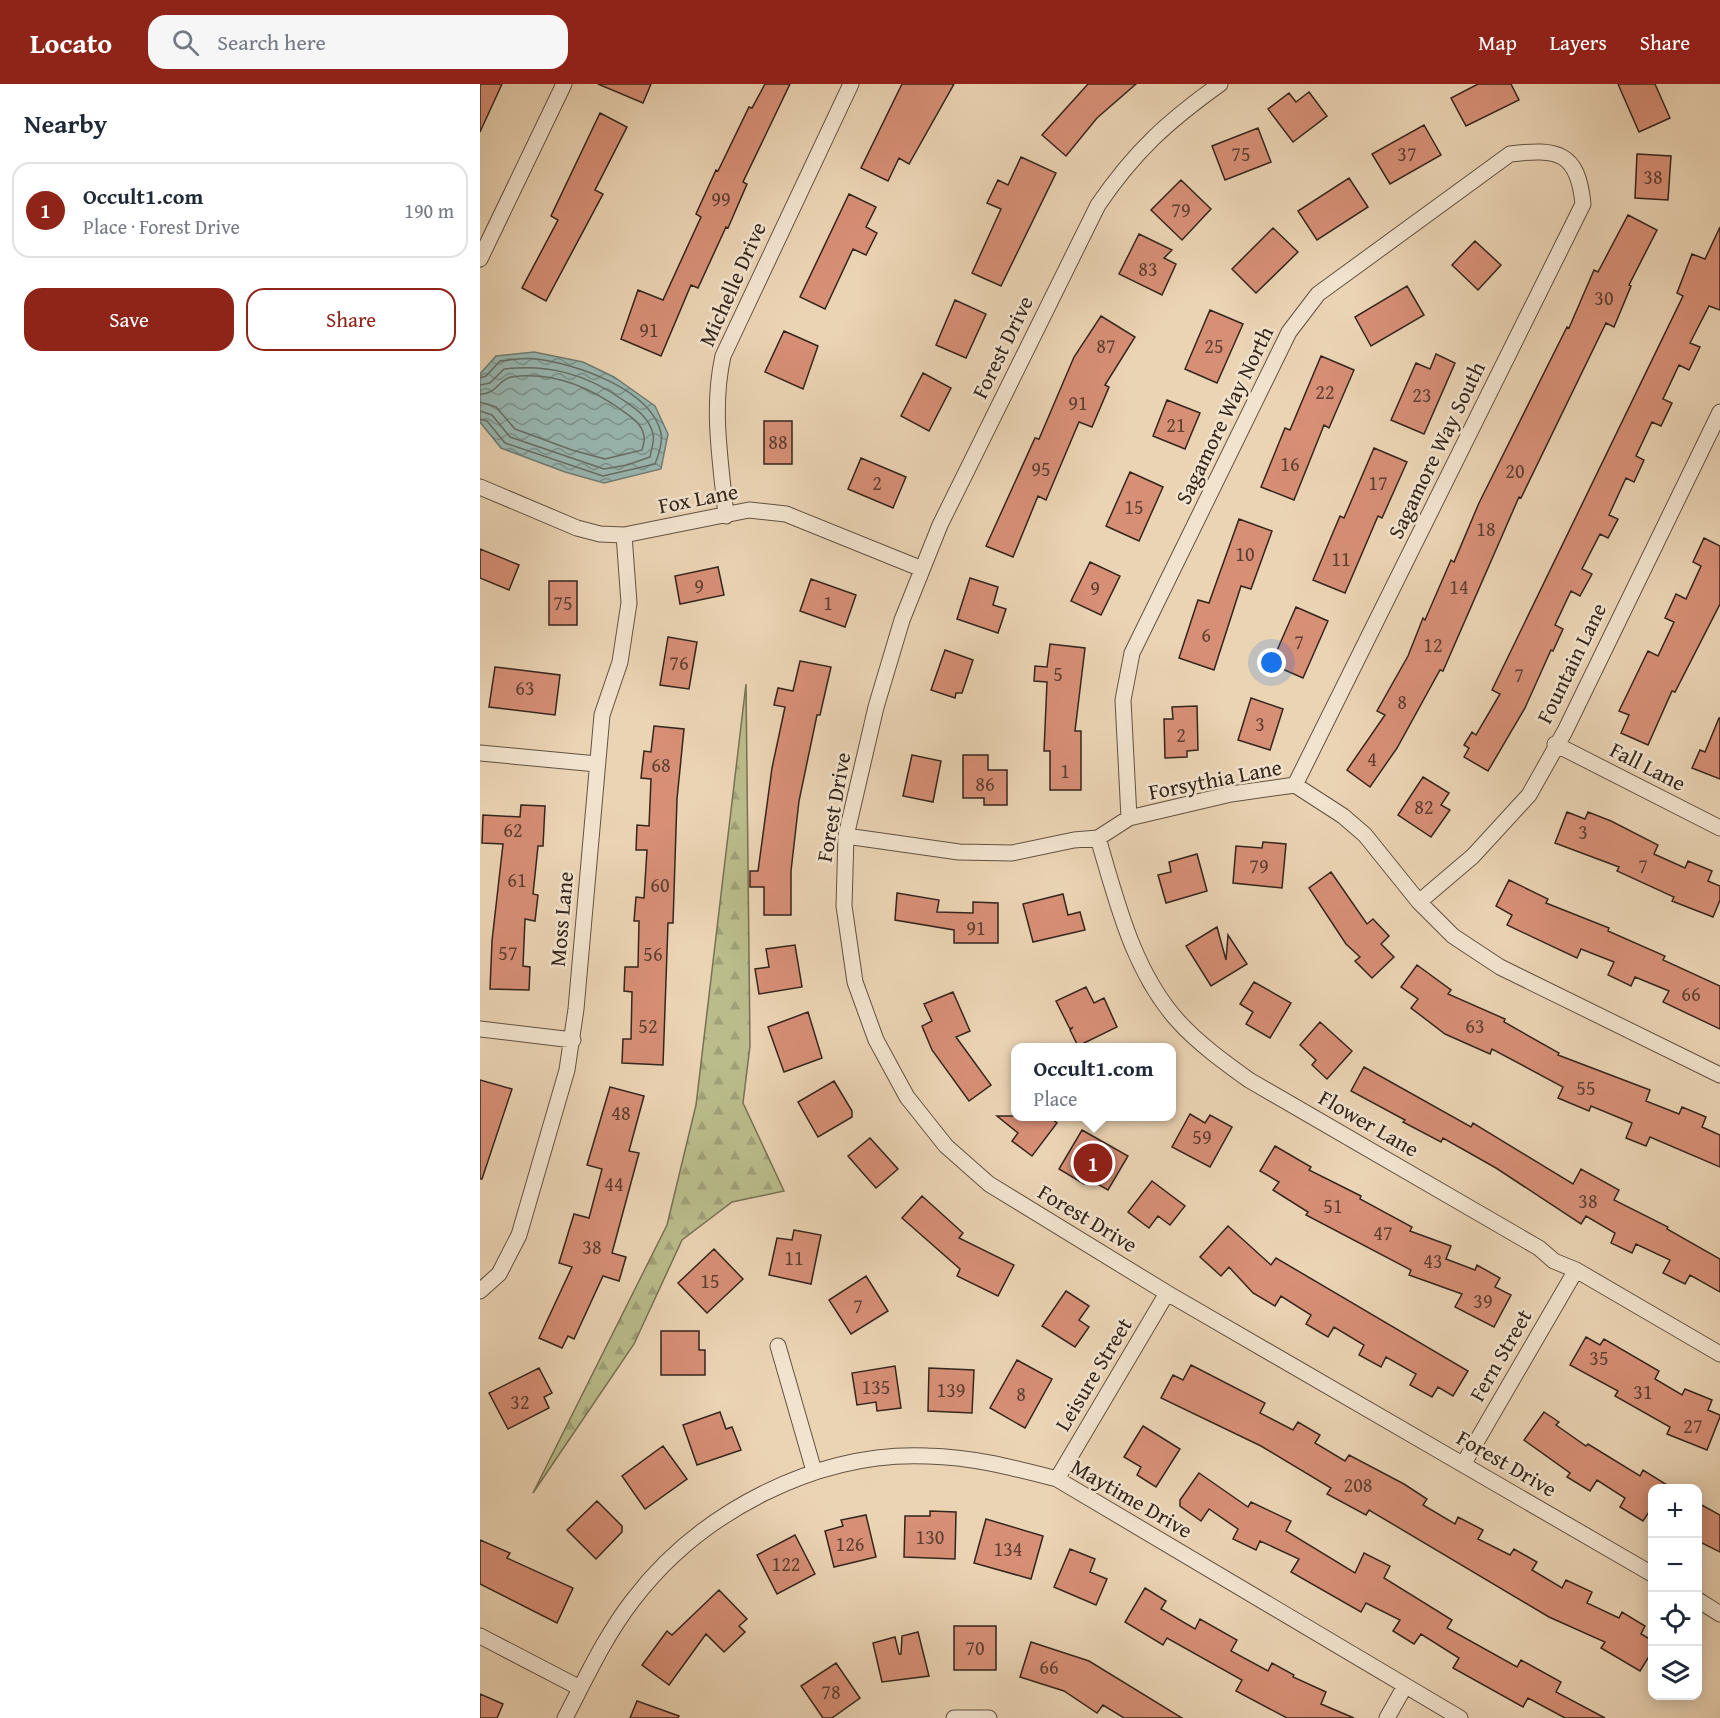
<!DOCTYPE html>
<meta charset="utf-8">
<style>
:root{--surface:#fff;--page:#f6f6f7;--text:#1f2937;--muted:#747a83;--line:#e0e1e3;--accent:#8f2418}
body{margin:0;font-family:"Gentium Book Plus",serif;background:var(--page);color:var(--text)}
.controls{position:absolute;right:18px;bottom:18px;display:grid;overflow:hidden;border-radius:12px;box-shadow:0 3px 15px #0003}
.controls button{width:54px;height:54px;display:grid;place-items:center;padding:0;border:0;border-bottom:2px solid var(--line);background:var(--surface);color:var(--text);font:30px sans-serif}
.you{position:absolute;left:792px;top:579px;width:21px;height:21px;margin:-15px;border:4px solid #fff;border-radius:50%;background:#1a73e8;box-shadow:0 0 0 9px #1a73e833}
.badge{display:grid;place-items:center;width:39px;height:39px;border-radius:50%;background:var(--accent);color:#fff;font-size:20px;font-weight:700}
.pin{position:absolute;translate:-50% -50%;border:3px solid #fff;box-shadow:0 2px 6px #0006}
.popup{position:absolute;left:531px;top:959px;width:165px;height:78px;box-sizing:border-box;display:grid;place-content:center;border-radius:12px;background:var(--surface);filter:drop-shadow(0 2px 4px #0005);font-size:20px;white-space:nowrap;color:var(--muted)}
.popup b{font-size:22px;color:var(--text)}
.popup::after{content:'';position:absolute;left:50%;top:100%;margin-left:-12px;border:12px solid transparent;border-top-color:var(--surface)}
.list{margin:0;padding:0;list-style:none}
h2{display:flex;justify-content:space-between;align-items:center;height:78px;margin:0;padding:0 24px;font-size:26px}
h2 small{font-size:20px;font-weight:400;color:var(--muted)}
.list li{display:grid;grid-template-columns:39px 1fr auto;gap:18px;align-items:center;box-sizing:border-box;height:96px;margin:0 12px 12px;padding:0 12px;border:2px solid var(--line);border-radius:18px}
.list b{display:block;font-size:22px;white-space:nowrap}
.list p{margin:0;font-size:20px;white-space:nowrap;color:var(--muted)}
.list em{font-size:20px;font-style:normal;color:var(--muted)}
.actions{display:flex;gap:12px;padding:18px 24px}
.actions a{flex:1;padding:14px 0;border:2px solid var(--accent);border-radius:18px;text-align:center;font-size:21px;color:var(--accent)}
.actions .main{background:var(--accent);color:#fff}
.icon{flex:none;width:33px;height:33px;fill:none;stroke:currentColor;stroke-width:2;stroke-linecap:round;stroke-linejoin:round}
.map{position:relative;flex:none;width:1240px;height:1634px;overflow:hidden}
header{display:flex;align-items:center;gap:36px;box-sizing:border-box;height:84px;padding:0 30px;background:var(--accent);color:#fff}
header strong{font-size:28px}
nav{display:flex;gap:33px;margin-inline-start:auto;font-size:21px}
.search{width:420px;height:54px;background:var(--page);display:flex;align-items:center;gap:15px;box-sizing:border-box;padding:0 21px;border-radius:18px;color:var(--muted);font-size:22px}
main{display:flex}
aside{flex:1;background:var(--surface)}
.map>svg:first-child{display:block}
.forest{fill:url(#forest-firs);stroke:#787154;stroke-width:1.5}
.water{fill:url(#water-waves);stroke:#717e76;stroke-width:1.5}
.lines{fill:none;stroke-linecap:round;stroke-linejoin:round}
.shore{stroke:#676f67;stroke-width:1.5}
.building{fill:#d78f76;stroke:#35261c;stroke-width:1.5}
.street-casing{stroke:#625242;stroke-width:17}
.street{stroke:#f2e3ce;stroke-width:15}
.labels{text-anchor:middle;stroke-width:5;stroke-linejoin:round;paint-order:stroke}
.number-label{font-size:20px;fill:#5e4032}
.street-label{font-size:22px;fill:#35261c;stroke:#f2e3ce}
</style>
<header>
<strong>Locato</strong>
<div class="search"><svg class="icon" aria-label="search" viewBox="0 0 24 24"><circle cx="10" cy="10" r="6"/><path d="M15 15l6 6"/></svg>Search here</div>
<nav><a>Map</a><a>Layers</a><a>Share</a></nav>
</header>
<main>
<aside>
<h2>Nearby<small></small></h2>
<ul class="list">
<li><span class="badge">1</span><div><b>Occult1.com</b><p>Place · Forest Drive</p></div><em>190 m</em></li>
</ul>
<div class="actions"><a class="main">Save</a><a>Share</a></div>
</aside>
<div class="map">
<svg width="1240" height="1634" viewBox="0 0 1240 1634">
<defs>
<pattern id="forest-firs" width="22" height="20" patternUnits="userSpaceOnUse" patternTransform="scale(1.5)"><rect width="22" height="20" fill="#babc8b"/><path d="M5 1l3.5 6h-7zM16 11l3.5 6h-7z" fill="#a0a177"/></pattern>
<pattern id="water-waves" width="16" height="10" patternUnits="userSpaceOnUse" patternTransform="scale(1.5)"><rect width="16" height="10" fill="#99b8b2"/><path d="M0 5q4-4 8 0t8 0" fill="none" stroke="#7e9590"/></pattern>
</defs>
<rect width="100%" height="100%" fill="#ebd4b4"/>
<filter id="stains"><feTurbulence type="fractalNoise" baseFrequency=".00333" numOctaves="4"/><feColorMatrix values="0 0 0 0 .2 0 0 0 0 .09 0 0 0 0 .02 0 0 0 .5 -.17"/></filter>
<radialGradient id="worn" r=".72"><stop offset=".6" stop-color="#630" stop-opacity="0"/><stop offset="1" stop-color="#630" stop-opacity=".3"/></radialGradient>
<path class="forest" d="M266 600 270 962 263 1019 304 1107 252 1118 202 1156 154 1260 53 1409 187 1141 216 1021Z"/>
<path class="water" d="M54 268 103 278 134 293 175 322 188 350 181 385 124 399 85 388 21 364 0 338V290L16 272Z"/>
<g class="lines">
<path class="shore" d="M0 294 6 292 20 277C32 276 45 273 57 275 96 280 171 305 181 349 183 357 178 373 175 380L123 392 25 359 7 337 0 335
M0 301 10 299 24 285C69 280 106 290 143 316 156 325 169 333 173 350 175 356 171 366 170 373L147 381 124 385 30 353 12 331 0 327
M0 310C17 310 19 295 31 293 71 287 108 302 140 325 150 332 162 339 164 352 165 356 163 362 162 366L125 375 92 366 35 345 16 323 0 318"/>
</g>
<path class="building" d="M0 0H22L0 48Z
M118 0H171L163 19Z
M285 0H310L263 98 267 100 248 144 246 143 218 204 211 201 181 272 141 255 158 206 183 216 221 133 216 130 236 86 238 87 269 23 272 24Z
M422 0H474L429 80 419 74 408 97 381 84Z
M608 0H656L617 34 586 72 562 51Z
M998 0H1031L1039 16 986 42 971 14Z
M1138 0H1175L1190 34 1159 48Z
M829 8 847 32 813 58 788 25 809 9 816 18Z
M120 29 147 43 115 106 123 110 66 217 42 204 78 136 71 132Z
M944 41 961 71 910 100 892 70Z
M778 44 791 78 745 96 732 62Z
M1157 70 1191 72 1188 116 1155 114Z
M541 73 576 89 521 202 492 189 521 125 507 119 518 96 528 101Z
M869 94 888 123 837 156 818 127Z
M701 96 731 125 702 156 671 126Z
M369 110 396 123 386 143 397 149 386 171 373 165 345 225 320 213Z
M1148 131 1177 146 1149 201 1151 202 1134 243 1126 239 1041 414 1039 413 963 587 960 586 917 664 890 703 867 686 905 631 897 627 928 572 943 534 945 536 971 476 974 478 999 419 1087 243 1089 244 1114 186 1118 188Z
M1240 143V226L1229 222 1210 259 1220 263 1209 286 1199 281 1183 315 1192 319 1181 342 1172 338 1156 372 1164 376 1154 398 1146 394 1129 431 1138 435 1128 454 1120 450 1102 485 1112 490 1100 512 1091 507 1075 541 1083 545 1073 567 1071 566 1045 624 1008 687 984 673 989 664 984 661 992 648 996 651 1020 610 1012 606 1203 212 1197 209 1212 170 1225 175Z
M793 144 818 168 776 209 752 185Z
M659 150 692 166 684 174 696 180 682 211 639 190Z
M995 157 1021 181 998 206 972 181Z
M927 202 944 231 891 262 875 233Z
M475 216 506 230 486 274 456 261Z
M730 226 763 240 737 299 705 285Z
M621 232 655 253 625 301 629 303 612 343 599 338 566 416 558 412 533 473 506 462 555 354 559 355 594 273Z
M304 247 338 262 323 305 285 288Z
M956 270 975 279 944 350 911 336 936 279 950 285Z
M841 272 874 286 849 344 844 341 814 416 781 403 805 344 810 346Z
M443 289 471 304 449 347 421 332Z
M687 316 720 329 705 365 673 352Z
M284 337H312V380H284Z
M894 364 927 378 902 434 898 432 865 509 833 496 860 432 864 434Z
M381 374 426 393 413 424 368 405Z
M650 388 683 403 659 457 626 442Z
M759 435 792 447 771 505 761 502 734 586 699 574 718 516 729 519Z
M1224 454 1240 462V520L1195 608 1192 607 1168 661 1141 649 1149 631 1139 627 1168 567 1178 572 1194 538 1185 534 1196 510 1206 515 1221 482 1213 478Z
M0 465 39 481 29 506 0 494Z
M610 478 640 492 621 531 591 517Z
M238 483 244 511 200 520 195 492Z
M490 494 518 503 513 521 526 525 518 549 477 535Z
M331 495 376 511 365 543 320 527Z
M69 497H97V541H69Z
M816 523 848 537 823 594 791 580Z
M188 553 217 558 209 605 180 601Z
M570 560 605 564 595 647H601V706H570V667H564L567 598 554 597 555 582 567 583Z
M465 566 493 576 482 609H476L475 614 451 606Z
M320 577 351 583 340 631H337L319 717 311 787V831H284V803H270V787H278L292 684 305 623 294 621 298 604 313 607Z
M15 583 80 591 75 631 9 623Z
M771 614 803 625 790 666 758 656Z
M717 622 718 666 707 667V673L685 674 684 635H693L692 623Z
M1239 634H1240V695L1212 684 1220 666 1225 668Z
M174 642 204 645 197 715 193 839H188L183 981 142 979 143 955H151L152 908 144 907 145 883H158L159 837H154L156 813 164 814 167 766H156L157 741 169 742 171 695 161 694 164 667 171 668Z
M432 671 461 677 453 718 423 712Z
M483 671H508V686H527V721H504V714H483Z
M943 693 969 709 961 721 970 726 951 753 918 731Z
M41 721 65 722 63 762H58L53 810 58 811 55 837 45 835 43 882 50 883 49 906 10 905 12 857 23 760 2 759 3 731 40 733Z
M1087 728 1105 735 1108 728 1131 737 1178 761 1174 770 1205 784 1208 777 1232 787 1228 797 1240 802V816L1233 833 1192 817 1194 813 1137 787 1139 783 1075 759Z
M783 758 806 760 802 804 753 799 756 762 782 764Z
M717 770 727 807 686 819 678 791 691 788 689 778Z
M851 788 887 840 893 835 909 852 901 860 914 873 892 894 875 877 880 873 866 860 829 804Z
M1029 796 1068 815 1066 819 1129 844 1128 847 1185 872 1183 876 1240 902V945L1183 918 1189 907 1155 893 1151 902 1128 891 1134 878 1101 865 1097 874 1027 841 1032 831 1016 822Z
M417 809 459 816 457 828 493 829V818L518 819V859H474V846L415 836Z
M583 810 588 831 600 828 605 846 553 858 543 820Z
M737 843 746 876 748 851 767 880 731 902 706 862Z
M315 861 322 903 279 910 275 885 289 883 286 865Z
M937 881 971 906 968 910 1025 935 1024 938 1079 969 1078 971 1170 1006 1166 1017 1199 1030 1202 1023 1226 1033 1222 1043 1240 1051V1083L1170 1053 1166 1062 1146 1054 1152 1039 1111 1022 1109 1027 1078 1014 1083 1003 1012 965 1010 970 965 950 931 924 938 915 921 903Z
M774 898 811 919 790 954 766 940 773 928 760 920Z
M606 903 614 919 624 914 637 943 598 962 590 946 593 943 590 945 576 917Z
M473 908 490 947 476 953 511 1001 489 1017 452 966 442 942 452 937 444 920Z
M328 928 342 974 304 988 288 943Z
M840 938 872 967 847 995 832 981 836 976 820 961Z
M884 983 991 1043 993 1039 1093 1100 1101 1085 1139 1106 1134 1116 1188 1143 1187 1145 1240 1175V1208L1210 1191 1205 1200 1183 1189 1190 1176 1156 1160 1152 1169 1131 1159 1135 1149 1106 1132 1101 1140 1016 1084 963 1054 961 1058 923 1038 925 1036 871 1007Z
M0 996 32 1005 2 1095H0Z
M354 997 372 1027V1033L338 1053 318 1018Z
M130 1003 164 1012 149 1067 159 1069 132 1169 146 1173 139 1197 123 1192 94 1255 88 1252 82 1264 59 1254 92 1183 79 1179 94 1130 109 1134 122 1085 107 1081Z
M710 1030 725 1039 730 1031 752 1043 730 1083 692 1063Z
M517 1032H568L577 1039 552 1072 532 1057 538 1049Z
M602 1046 648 1072 628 1106 607 1094 604 1100 579 1085Z
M390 1054 418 1085 396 1104 368 1072Z
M795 1062 831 1083 829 1086 881 1112 880 1115 932 1143 930 1147 971 1162 966 1175 995 1186 997 1181 1020 1194 1015 1203 1031 1211 1014 1243 975 1223 982 1210 929 1191 931 1186 826 1131 828 1128 793 1106 799 1098 780 1087Z
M672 1097 705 1122 690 1141 678 1132 669 1144 648 1128Z
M442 1112 483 1149 479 1154 534 1181 518 1212 477 1192 480 1185 422 1134Z
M748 1142 791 1181 796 1174 988 1287 973 1312 958 1303 952 1313 930 1301 936 1290 906 1273 901 1283 879 1271 884 1261 854 1243 848 1253 826 1240 831 1231 801 1212 795 1222 773 1209 749 1183 741 1192 720 1173Z
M314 1146 341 1151 331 1200 289 1191 297 1154 312 1156Z
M234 1165 263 1195 227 1229 198 1199Z
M386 1192 408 1227 371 1250 349 1216Z
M586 1207 609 1222 599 1236 609 1243 595 1263 562 1242Z
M181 1247H219V1266H225V1291H181Z
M1106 1253 1120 1261 1124 1255 1179 1287 1175 1295 1202 1311 1205 1305 1232 1316 1228 1326 1240 1331V1333L1227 1366 1187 1350 1190 1343 1135 1312 1138 1307 1090 1281Z
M537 1276 572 1295 545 1344 510 1324Z
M711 1281 785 1319 780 1329 813 1346 818 1338 840 1351 835 1359 865 1377 869 1371 924 1400 947 1415 943 1421 975 1440 978 1433 1003 1446 998 1455 1030 1471 1034 1465 1057 1478 1052 1486 1082 1504 1086 1496 1112 1508 1107 1519 1139 1534 1142 1528 1165 1542 1161 1550 1173 1557V1566L1160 1587 1121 1564 1125 1558 1069 1533 889 1426 886 1431 847 1410 851 1404 781 1362 681 1314 693 1291 703 1296Z
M415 1282 421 1324 397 1327 396 1318 377 1321 372 1289Z
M59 1284 72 1309 64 1313 69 1324 28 1345 9 1309Z
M449 1284 494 1286 492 1329 448 1327Z
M240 1328 246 1345 252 1343 261 1366 217 1381 203 1341Z
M1064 1328 1079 1338 1076 1341 1106 1362 1108 1360 1160 1392 1163 1386 1192 1404H1173V1422L1163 1437 1140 1423 1145 1414 1117 1396 1110 1407 1087 1393 1090 1389 1044 1356Z
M663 1342 700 1365 676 1403 657 1391 661 1383 644 1373Z
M183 1362 207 1395 165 1425 142 1392Z
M719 1389 768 1423 771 1418 811 1437 806 1447 875 1489 884 1469 910 1482 904 1494 972 1536 967 1544 1037 1583 1041 1576 1081 1598 1076 1608 1125 1634H1085L1048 1614 1043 1623 973 1584 979 1574 941 1550 934 1560 913 1547 920 1536 886 1519 881 1528 811 1488 819 1475 780 1457 776 1466 753 1455 758 1445 729 1425 721 1437 700 1422V1416Z
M117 1417 142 1442V1448L116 1475 87 1446Z
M1218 1419 1240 1431V1468L1218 1457Z
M450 1427 476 1428 475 1475 424 1473 425 1432H450Z
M386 1431 396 1473 354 1483 345 1447 363 1442 361 1436Z
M506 1435 563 1452 551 1495 494 1479Z
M315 1451 335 1490 297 1510 277 1471Z
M0 1456 30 1469 27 1474 93 1504 77 1539 0 1500Z
M590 1465 615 1475 610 1488 627 1495 616 1521 574 1503Z
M665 1504 686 1517 681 1525 715 1545 720 1535 757 1556 751 1567 788 1587 792 1579 814 1591 813 1593 846 1608 841 1620 874 1634H807L756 1607 762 1596 687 1554 683 1561 645 1538Z
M239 1506 267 1535 259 1542 265 1548 244 1568 226 1550 189 1601 162 1581 187 1547 192 1551Z
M474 1542H516V1586H474Z
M438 1548 449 1592 402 1598 393 1559 415 1553 419 1570H421L422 1552Z
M551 1558 609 1577 702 1634H644L623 1621 617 1629 584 1607 540 1593Z
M356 1579 380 1614 352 1634H343L321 1602Z
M0 1610 23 1620 17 1634H0Z
M157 1617 199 1632 198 1634H150Z"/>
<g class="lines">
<g class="street-casing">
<path id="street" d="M740 0C687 38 655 67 618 121L460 441 422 536 396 623 366 752 364 822 375 898 396 956 427 1013 466 1062 509 1100 687 1209 1172 1490
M0 175 84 0
M0 403 97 444 120 450 144 451 269 426 306 430 442 485
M246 432C241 379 231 325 243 272L371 0
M1075 660 1240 744
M0 669 117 680
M649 734 643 616 652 569 809 248 838 210 1030 70C1078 64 1098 68 1103 120L815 701
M366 752 479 768 532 769 594 756 618 754 649 734 751 710 815 701 863 732 885 751 939 818 973 852 1020 883 1240 991
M618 754C637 818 653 887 698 937 719 960 744 978 769 996L1059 1164 1074 1177 1096 1186 1240 1270
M939 818 993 772 1049 711 1085 647 1240 328
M0 945 93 956
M0 1207 19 1190 39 1151 87 986 96 925 122 631 140 578 149 519 144 451
M298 1262 334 1387
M984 1379 1096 1186
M577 1395 687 1209
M1218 1516 1240 1530
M0 1552 100 1604
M85 1634C106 1594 125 1552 153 1516 220 1428 337 1367 448 1372 493 1373 534 1384 577 1395L980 1634
M474 1634H509
M907 1634 925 1602"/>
</g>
<use href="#street" class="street"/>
</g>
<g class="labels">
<g class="number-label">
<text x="761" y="77">75</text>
<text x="927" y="77">37</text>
<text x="1173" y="100">38</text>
<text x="241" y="122">99</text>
<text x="701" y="133">79</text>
<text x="668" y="192">83</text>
<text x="1124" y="221">30</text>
<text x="169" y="253">91</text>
<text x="626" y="269">87</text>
<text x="734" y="269">25</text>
<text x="845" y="315">22</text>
<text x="942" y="318">23</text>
<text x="598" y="326">91</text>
<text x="696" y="348">21</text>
<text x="298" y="365">88</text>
<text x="810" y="387">16</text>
<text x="561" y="392">95</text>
<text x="1035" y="394">20</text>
<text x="397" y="406">2</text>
<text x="898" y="406">17</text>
<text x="654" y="430">15</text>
<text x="1006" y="452">18</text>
<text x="765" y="477">10</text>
<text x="861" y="482">11</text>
<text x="219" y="509">9</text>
<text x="979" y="510">14</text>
<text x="615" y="511">9</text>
<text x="83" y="526">75</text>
<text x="348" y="526">1</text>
<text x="726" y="558">6</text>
<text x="819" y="565">7</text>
<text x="953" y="568">12</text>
<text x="199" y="586">76</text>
<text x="578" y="597">5</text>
<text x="1039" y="598">7</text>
<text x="45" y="611">63</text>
<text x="922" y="625">8</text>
<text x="780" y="647">3</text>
<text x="701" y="658">2</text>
<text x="892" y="682">4</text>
<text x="181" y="688">68</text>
<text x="585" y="694">1</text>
<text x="505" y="707">86</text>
<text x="944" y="730">82</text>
<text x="33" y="753">62</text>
<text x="1103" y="755">3</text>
<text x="779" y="789">79</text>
<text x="1163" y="789">7</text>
<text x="37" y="803">61</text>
<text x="180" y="808">60</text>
<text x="496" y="851">91</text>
<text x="28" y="876">57</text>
<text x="173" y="877">56</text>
<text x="1211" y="917">66</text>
<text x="168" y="949">52</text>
<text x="995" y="949">63</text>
<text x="1106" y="1011">55</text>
<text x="141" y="1036">48</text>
<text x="722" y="1060">59</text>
<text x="134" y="1107">44</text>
<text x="1108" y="1124">38</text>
<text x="853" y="1129">51</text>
<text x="903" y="1156">47</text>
<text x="112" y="1170">38</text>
<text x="314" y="1181">11</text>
<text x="953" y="1184">43</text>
<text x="230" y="1204">15</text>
<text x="1003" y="1224">39</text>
<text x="378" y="1229">7</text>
<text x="1119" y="1281">35</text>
<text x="396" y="1310">135</text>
<text x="471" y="1313">139</text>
<text x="1163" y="1315">31</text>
<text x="541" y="1317">8</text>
<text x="40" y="1325">32</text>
<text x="1213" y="1349">27</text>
<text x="878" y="1408">208</text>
<text x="450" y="1460">130</text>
<text x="370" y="1467">126</text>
<text x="528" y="1472">134</text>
<text x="306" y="1487">122</text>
<text x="495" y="1571">70</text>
<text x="569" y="1590">66</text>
<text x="351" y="1615">78</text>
</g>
<g class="street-label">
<text transform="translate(252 200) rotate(-66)" y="8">Michelle Drive</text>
<text transform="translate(522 263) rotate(-64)" y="8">Forest Drive</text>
<text transform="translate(744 331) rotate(-64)" y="8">Sagamore Way North</text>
<text transform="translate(956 366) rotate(-64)" y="8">Sagamore Way South</text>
<text transform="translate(218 414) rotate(-11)" y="8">Fox Lane</text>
<text transform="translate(1091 579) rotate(-64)" y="8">Fountain Lane</text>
<text transform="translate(1168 682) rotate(27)" y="8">Fall Lane</text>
<text transform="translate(735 695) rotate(-11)" y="8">Forsythia Lane</text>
<text transform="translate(353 723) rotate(-80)" y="8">Forest Drive</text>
<text transform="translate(81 835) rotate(-85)" y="8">Moss Lane</text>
<text transform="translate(889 1039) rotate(30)" y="8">Flower Lane</text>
<text transform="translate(608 1134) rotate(31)" y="8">Forest Drive</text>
<text transform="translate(1020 1271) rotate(-60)" y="8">Fern Street</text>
<text transform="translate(613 1290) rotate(-59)" y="8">Leisure Street</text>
<text transform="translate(1027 1379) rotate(30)" y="8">Forest Drive</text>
<text transform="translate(652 1414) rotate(30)" y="8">Maytime Drive</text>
</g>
</g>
<rect width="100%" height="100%" filter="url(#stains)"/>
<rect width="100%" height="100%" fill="url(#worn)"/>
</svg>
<div class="controls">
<button>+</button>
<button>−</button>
<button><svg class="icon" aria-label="locate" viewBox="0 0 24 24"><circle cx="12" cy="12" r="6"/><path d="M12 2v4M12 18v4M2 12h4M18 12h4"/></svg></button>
<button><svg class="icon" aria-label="layers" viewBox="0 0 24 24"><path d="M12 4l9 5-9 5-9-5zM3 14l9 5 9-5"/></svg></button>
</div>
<div class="you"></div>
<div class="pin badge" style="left:613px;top:1079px">1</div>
<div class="popup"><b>Occult1.com</b>Place</div>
</div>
</main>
